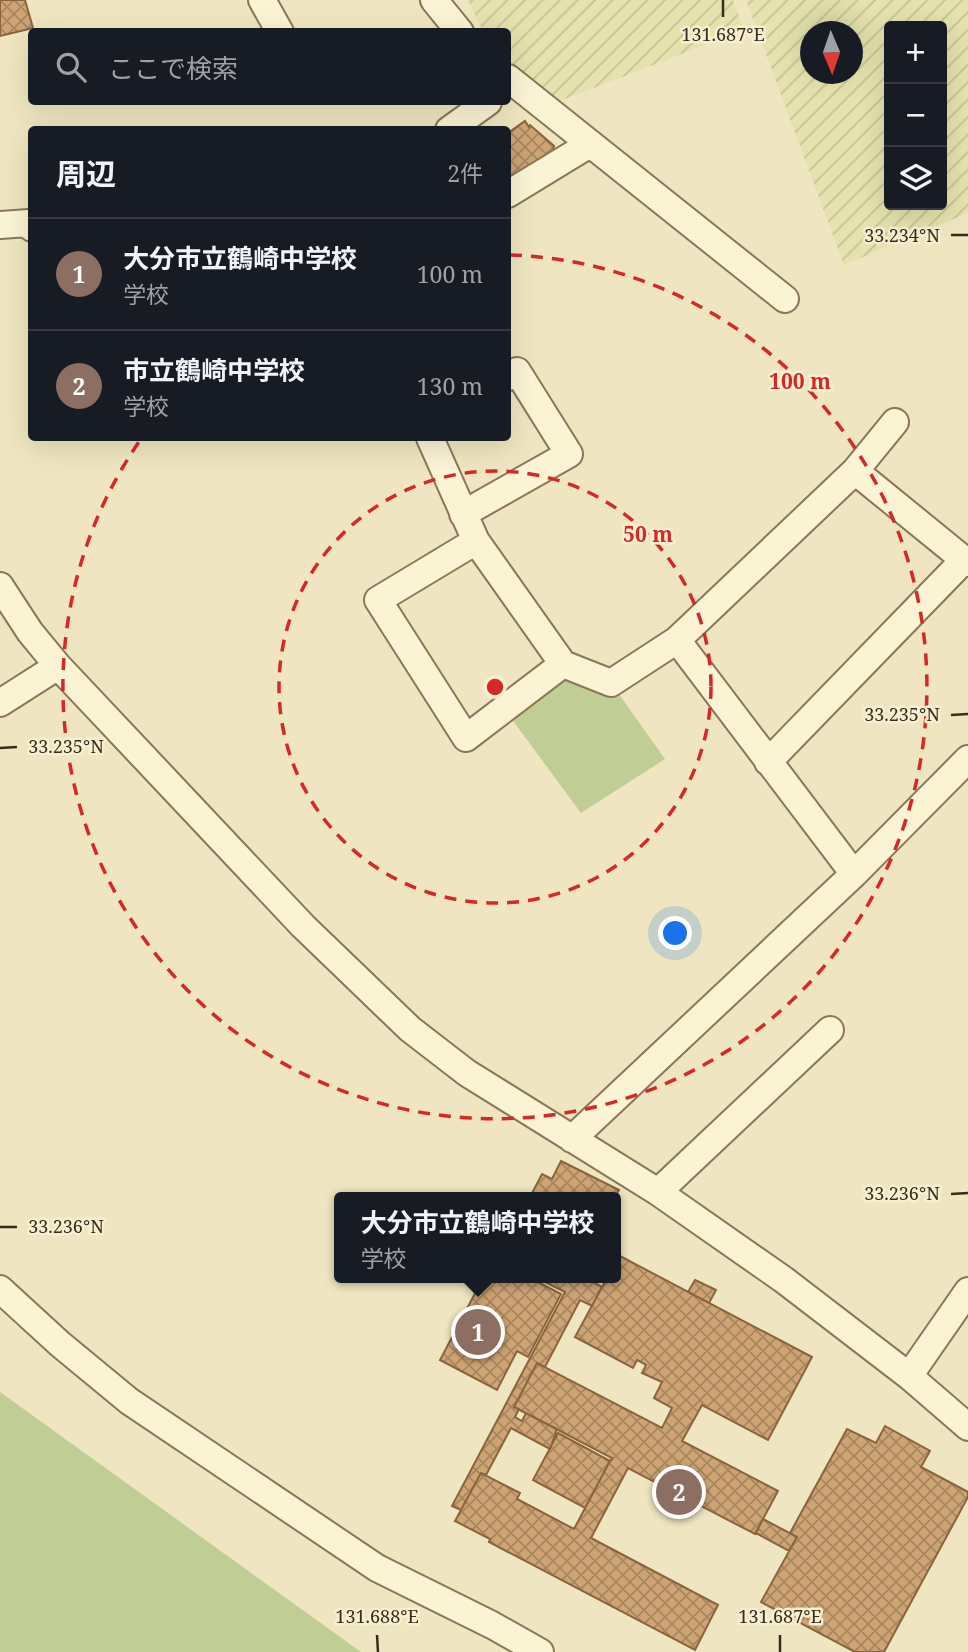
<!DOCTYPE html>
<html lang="ja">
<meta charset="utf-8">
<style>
:root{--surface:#171b24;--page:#20242c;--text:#f1f3f6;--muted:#9ea1a6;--line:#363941;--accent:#c99d98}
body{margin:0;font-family:"Noto Serif","Noto Sans JP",serif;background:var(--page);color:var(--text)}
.controls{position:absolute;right:21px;top:21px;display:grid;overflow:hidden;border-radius:7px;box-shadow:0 7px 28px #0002}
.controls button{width:63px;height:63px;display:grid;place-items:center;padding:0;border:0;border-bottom:2px solid var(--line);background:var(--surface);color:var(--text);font:35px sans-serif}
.compass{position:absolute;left:800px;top:21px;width:63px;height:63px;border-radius:50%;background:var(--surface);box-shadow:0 7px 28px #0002;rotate:178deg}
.you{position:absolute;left:676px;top:934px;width:24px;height:24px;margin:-18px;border:5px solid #fff;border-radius:50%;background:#1a73e8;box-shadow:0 0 0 10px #1a73e833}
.badge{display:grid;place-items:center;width:46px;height:46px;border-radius:50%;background:var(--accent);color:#fff;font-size:23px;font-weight:700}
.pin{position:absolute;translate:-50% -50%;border:4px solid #fff;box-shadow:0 2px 7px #0006}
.popup{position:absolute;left:334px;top:1192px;width:287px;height:91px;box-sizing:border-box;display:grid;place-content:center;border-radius:7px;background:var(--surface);filter:drop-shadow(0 2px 5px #0005);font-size:23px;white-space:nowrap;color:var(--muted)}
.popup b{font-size:26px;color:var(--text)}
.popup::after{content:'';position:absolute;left:50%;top:100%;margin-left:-14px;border:14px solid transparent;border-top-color:var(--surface)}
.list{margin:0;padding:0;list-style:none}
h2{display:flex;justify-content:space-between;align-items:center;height:91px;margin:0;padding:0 28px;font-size:30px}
h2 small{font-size:23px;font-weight:400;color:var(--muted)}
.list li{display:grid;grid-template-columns:46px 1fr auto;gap:21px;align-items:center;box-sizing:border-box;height:112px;padding:0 28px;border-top:2px solid var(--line)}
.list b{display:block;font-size:26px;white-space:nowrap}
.list p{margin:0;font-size:23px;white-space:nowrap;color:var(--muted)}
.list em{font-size:23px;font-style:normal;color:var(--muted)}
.icon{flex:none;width:38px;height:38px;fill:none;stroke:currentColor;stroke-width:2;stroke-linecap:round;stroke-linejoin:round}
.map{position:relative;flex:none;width:968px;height:1652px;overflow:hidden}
.search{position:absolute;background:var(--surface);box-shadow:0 7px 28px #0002;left:28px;top:28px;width:483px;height:77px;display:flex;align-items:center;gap:18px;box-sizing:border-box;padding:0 24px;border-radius:7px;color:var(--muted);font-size:26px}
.panel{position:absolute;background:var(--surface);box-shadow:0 7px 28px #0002;left:28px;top:126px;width:483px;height:315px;border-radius:7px}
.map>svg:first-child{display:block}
.farmland{fill:url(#farmland-furrows);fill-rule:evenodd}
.green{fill:#c0cd94}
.building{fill:url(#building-cross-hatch);stroke:#89643d;stroke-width:2}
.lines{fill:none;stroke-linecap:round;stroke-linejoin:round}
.minor-casing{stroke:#897758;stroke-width:30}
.minor{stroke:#faf3d4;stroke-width:26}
.ticks{fill:none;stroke:#382d1d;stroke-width:2.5}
.ring{fill:none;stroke:#d62828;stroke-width:3.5;stroke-dasharray:12 9}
.ticks-label{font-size:18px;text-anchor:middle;fill:#382d1d;stroke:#f6f0d0;stroke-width:5;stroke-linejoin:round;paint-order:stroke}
.centre{fill:#d62828;stroke:#f6f0d0;stroke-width:3.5}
.ring-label{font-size:21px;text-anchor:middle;font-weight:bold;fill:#d62828;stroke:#f6f0d0;stroke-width:5;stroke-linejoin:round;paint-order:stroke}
</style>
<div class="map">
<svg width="968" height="1652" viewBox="0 0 968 1652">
<defs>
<pattern id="farmland-furrows" width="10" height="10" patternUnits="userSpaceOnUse" patternTransform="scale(1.75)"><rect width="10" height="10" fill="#e5e2ae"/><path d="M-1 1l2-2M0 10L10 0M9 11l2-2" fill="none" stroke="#c5c295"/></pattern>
<pattern id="building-cross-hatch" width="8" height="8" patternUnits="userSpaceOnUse" patternTransform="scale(1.75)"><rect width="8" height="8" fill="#cea475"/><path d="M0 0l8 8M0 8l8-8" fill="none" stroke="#a8865f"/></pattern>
</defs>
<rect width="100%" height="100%" fill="#efe6c1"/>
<path class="farmland" d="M468 0H733L744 30 552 104 508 67V32L483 31Z
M746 0H968V213L844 265ZM889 26H942V205H889ZM810 32H852V74H810Z"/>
<path class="green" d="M563 664 611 683 665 759 581 813 505 710Z
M0 1392 361 1652H0Z"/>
<path class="building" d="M0 0H25L33 28 0 36Z
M525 121 529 127 530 125 554 146 553 152 510 181 508 178V133Z
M561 1161 619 1190 615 1197H530L542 1174 552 1179Z
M618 1255 812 1357 768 1440 702 1405 682 1441 778 1491 755 1534 628 1468 591 1538 718 1605 695 1650 489 1542 490 1539 455 1521 481 1473 520 1493 517 1499 574 1529 610 1461 612 1458 514 1407 537 1363 662 1428 672 1408 654 1398 662 1382 642 1373 646 1365 637 1360 633 1368 575 1337 607 1278H616V1260Z
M483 1278H530L561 1294 528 1357 517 1351 497 1390 440 1360Z
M530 1278H593L591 1281 602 1287 592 1306 580 1300 545 1367 537 1363 514 1407 519 1409 515 1417 522 1421 526 1413 557 1429 550 1449 511 1428 486 1475 481 1473 461 1510 452 1506 565 1292 543 1281 541 1284Z
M695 1280 716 1290 709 1303 688 1292Z
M885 1426 930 1451 921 1467 968 1492V1497L884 1652H855L761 1602 797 1537 790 1533 847 1429 876 1443Z
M558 1433 610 1461 585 1508 533 1480Z
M763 1519 797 1537 789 1551 756 1533Z"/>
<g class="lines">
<g class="minor-casing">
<path id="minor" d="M262 0 280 32
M434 0 460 32
M508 78 785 299
M449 130 488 102
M508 194 590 144
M0 225 29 223 32 228
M430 438 476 541 563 664 611 683 677 640 855 471 895 422
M855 471 968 563
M463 514 569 454 517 371 508 377
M476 541 378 600 466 738 563 664
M0 586 30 632 58 666 303 926 410 1029 467 1073 658 1192 784 1280 909 1376 968 1427
M677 640 854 874
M0 703 58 666
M768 762 964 560
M572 1139 854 874 968 759
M658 1192 830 1030
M0 1289 60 1344 129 1401 377 1568 492 1625 540 1652
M909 1376 968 1291"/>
</g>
<use href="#minor" class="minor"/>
</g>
<path class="ticks" d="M723 0V17M951 235H968M951 715 968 714M0 748 17 747M951 1194 968 1193M0 1227H17M377 1635 378 1652M780 1635V1652"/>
<g class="ring">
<circle cx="495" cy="687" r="216"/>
<path d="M510 255A432 432 0 1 1 141 439"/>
</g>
<g class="ticks-label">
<text x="723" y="41">131.687°E</text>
<text x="902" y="242">33.234°N</text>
<text x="902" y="721">33.235°N</text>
<text x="66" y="753">33.235°N</text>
<text x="902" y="1200">33.236°N</text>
<text x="66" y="1233">33.236°N</text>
<text x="377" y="1623">131.688°E</text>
<text x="780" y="1623">131.687°E</text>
</g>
<circle cx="495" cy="687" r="10" class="centre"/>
<g class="ring-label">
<text x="800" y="389">100 m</text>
<text x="648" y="542">50 m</text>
</g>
</svg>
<div class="controls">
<button>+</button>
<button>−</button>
<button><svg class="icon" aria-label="layers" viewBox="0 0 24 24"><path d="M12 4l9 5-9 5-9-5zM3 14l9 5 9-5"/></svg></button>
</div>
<svg class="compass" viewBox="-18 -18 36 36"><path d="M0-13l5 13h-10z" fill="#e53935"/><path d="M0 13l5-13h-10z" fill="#9ea1a6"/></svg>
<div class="you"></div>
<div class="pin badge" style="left:478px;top:1332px;background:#8d6e63">1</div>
<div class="popup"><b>大分市立鶴崎中学校</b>学校</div>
<div class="pin badge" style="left:679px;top:1492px;background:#8d6e63">2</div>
<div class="search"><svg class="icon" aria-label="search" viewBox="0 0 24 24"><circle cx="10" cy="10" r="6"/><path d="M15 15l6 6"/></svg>ここで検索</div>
<section class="panel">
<h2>周辺<small>2件</small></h2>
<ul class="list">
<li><span class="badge" style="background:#8d6e63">1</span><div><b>大分市立鶴崎中学校</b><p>学校</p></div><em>100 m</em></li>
<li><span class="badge" style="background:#8d6e63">2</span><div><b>市立鶴崎中学校</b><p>学校</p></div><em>130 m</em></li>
</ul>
</section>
</div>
